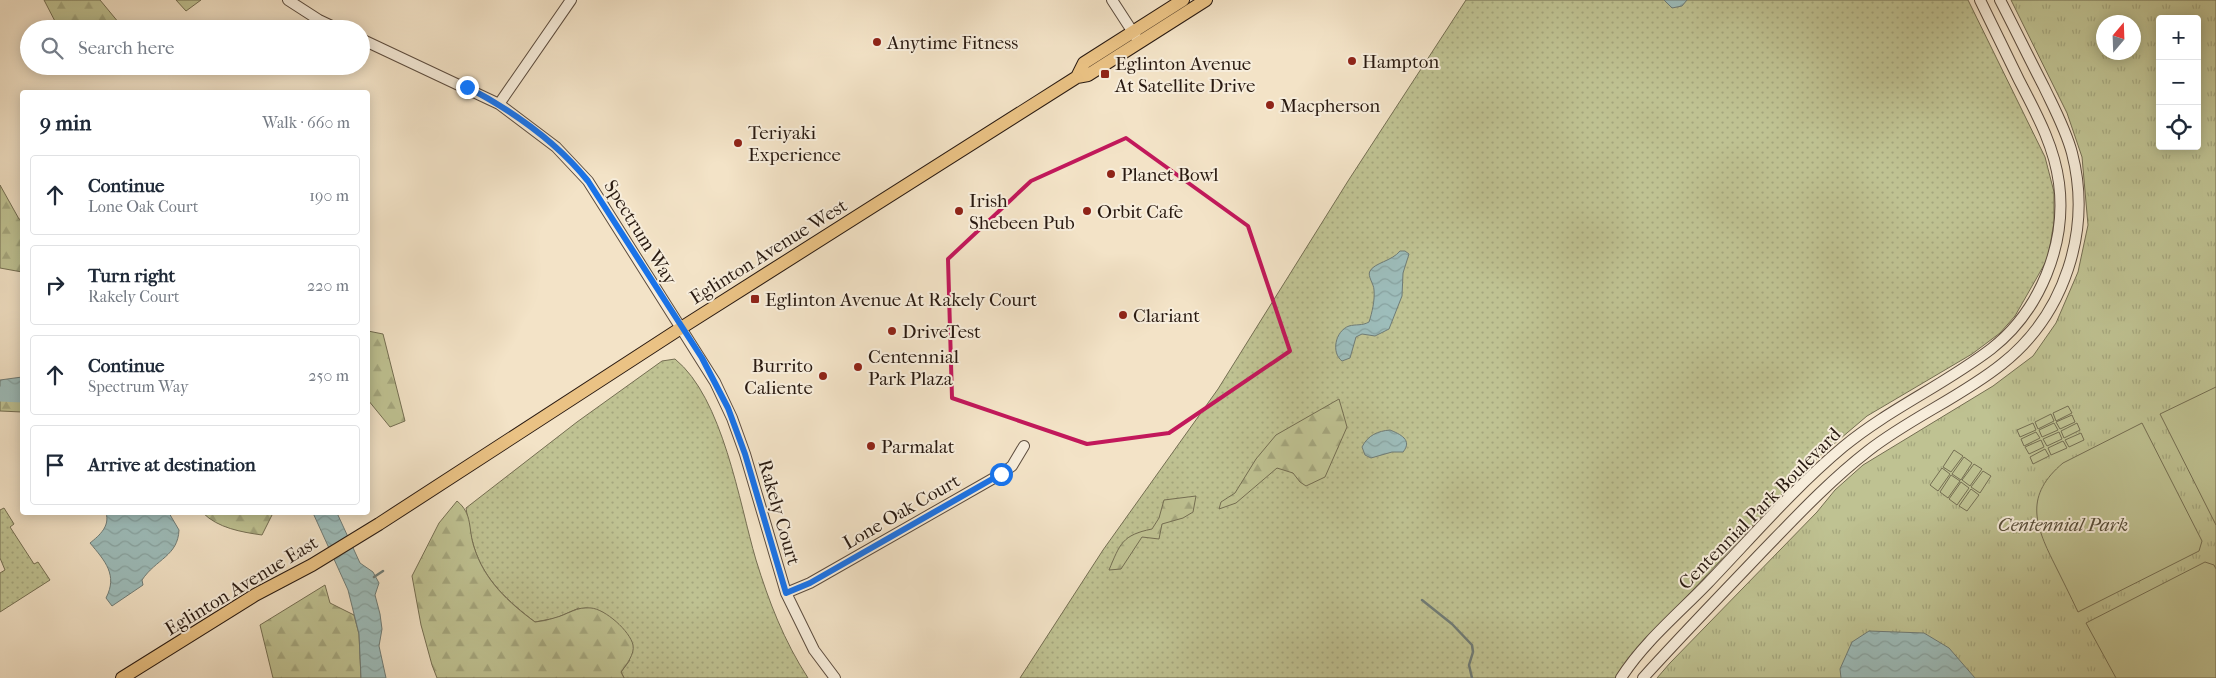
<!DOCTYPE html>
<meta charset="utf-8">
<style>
:root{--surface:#fff;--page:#f2f2f3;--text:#1f2937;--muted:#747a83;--line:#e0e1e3}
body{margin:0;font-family:"IM FELL French Canon",serif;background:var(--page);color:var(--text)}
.controls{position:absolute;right:15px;top:15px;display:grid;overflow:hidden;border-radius:5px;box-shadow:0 2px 12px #0003}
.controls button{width:45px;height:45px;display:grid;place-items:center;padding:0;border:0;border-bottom:1px solid var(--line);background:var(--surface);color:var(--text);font:25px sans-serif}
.compass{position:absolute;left:2096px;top:15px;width:45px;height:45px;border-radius:50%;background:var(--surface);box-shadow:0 2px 12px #0003;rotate:19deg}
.stop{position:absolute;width:15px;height:15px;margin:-11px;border:4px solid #1a73e8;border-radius:50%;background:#fff}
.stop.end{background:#1a73e8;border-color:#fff;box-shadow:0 1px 5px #0008}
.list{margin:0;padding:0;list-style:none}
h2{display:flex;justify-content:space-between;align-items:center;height:65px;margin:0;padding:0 20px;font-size:21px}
h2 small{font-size:16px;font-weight:400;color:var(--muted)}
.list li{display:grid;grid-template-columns:32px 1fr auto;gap:15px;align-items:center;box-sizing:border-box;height:80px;margin:0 10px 10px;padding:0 10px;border:1px solid var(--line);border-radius:5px}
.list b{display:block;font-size:19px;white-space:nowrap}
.list p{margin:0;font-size:16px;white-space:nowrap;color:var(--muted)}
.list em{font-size:16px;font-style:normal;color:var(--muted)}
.icon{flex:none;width:28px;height:28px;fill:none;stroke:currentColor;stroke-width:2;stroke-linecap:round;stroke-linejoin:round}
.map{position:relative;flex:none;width:2216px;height:678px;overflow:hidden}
.search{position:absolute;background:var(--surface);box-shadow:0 2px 12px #0003;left:20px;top:20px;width:350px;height:55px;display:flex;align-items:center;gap:12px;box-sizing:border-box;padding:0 18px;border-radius:28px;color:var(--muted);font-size:19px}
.panel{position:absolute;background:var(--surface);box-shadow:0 2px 12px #0003;left:20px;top:90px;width:350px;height:425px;border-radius:5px}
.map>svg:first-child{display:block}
.grass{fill:url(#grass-dots);stroke:#746e52}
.forest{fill:url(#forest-firs);stroke:#746e52}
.park{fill:url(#park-tufts);stroke:#746e52;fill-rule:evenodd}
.pitch{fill:#bfc292;stroke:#746e52}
.water{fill:url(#water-waves);stroke:#6f7c77}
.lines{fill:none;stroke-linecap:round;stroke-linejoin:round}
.stream{stroke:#6f7c77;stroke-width:2.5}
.river{stroke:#9dbdbb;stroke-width:15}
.minor-casing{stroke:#5c4c3e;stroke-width:12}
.major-casing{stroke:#291a11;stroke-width:14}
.minor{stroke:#f7eddb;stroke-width:10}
.major{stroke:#eac284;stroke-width:12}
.route{stroke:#1a73e8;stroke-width:6}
.marked{fill:none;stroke:#c2185b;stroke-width:4;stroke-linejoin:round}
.poi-dot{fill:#8f2418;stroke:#f7eddb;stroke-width:2}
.labels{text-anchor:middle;stroke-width:4;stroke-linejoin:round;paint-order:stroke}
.poi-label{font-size:19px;fill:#291a11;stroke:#f7eddb;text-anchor:start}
.street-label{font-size:19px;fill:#291a11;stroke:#f7eddb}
.park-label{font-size:19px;font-style:italic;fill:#564c38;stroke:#f7eddb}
</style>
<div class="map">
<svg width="2216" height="678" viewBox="0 0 2216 678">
<defs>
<pattern id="grass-dots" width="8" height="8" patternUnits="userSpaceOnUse" patternTransform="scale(1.25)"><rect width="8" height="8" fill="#bfc292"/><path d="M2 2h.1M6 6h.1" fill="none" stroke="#a4a67d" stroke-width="1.8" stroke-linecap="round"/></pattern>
<pattern id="forest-firs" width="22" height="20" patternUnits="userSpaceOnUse" patternTransform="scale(1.25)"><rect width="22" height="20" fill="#bfc292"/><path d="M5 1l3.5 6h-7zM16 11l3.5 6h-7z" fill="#a4a67d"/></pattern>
<pattern id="park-tufts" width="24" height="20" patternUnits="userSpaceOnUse" patternTransform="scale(1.25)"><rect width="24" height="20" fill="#bfc292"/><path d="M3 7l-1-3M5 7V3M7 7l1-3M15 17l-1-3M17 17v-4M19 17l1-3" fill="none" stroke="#a4a67d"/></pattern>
<pattern id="water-waves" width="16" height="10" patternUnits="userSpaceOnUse" patternTransform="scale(1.25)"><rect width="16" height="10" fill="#9dbdbb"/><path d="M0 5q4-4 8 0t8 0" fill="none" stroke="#87a2a0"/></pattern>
</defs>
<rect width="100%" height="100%" fill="#f3e3c7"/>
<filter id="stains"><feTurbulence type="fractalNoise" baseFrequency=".004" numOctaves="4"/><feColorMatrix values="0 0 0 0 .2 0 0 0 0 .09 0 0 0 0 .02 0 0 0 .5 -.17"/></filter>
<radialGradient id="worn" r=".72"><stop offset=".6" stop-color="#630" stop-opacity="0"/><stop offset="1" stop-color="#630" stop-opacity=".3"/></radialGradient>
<path class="grass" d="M1466 0H1968L2045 157 2054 192V222L2048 258 2015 316 2000 333 1972 354 1867 416 1808 466 1655 631 1617 678H1020L1103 550 1218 389 1348 181Z
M675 359C723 398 739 502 756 560 769 602 784 641 808 678H624L621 672 630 660 579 608 556 618 535 622C509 602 484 580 474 547 470 535 468 521 466 508L577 422 662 361Z
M4 508 14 524 10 527 34 564 38 562 50 580 0 612V573L5 570 0 558V510Z"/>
<path class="forest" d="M44 0H100L124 29H59Z
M176 0H201L186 11Z
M0 185 19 219 22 220V272L0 268Z
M368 331 383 334 405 421 390 427 368 400Z
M22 394V412L0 411V396Z
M1339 399 1347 427 1325 477 1306 486 1300 482 1293 473 1277 468 1236 503 1219 509 1221 502 1235 493 1256 459 1276 435Z
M1196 496 1193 512 1183 518 1162 524 1159 539 1142 537 1121 569 1109 570C1120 544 1122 535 1152 529L1159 518 1164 500Z
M457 501C473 514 468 529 474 547 484 580 509 603 535 622 542 621 548 620 554 618 567 615 577 606 591 608 605 609 630 631 633 645 635 654 626 665 621 672L624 678H437L432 665 421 625 412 576 439 523Z
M203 513H273L262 535C241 532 218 528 203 513Z
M325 585 330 603 354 615 359 634 361 678H273L260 625Z"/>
<path class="park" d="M2011 0H2216V678H1657L1670 663 1817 512 1835 490 1863 465 1993 386 2033 356 2056 323 2078 272 2088 225 2082 157 2067 113ZM2160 19H2197V146H2160ZM2104 22H2134V52H2104Z"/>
<path class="pitch" d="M2216 387V525L2160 414Z
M2068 406 2072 413 2056 421 2053 413Z
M2051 414 2054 421 2038 429 2035 422Z
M2072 415 2075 422 2060 429 2056 422Z
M2033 423 2036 430 2020 437 2017 430Z
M2054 423 2058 430 2042 437 2039 430Z
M2077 423 2080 430 2064 438 2061 431Z
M2142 423 2202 541 2199 551 2078 612C2070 595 2062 579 2054 563 2034 523 2025 495 2063 463Z
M2036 432 2040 438 2024 446 2021 439Z
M2059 432 2062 439 2047 446 2043 439Z
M2081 433 2084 440 2069 447 2065 440Z
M2041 440 2044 447 2029 454 2025 447Z
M2063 441 2067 448 2051 455 2048 448Z
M2045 449 2049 456 2033 464 2030 457Z
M1954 450 1963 456 1951 472 1943 467Z
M1964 457 1972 463 1961 480 1952 474Z
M1974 464 1982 469 1970 486 1962 480Z
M1942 468 1950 474 1938 491 1930 485Z
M1983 471 1991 476 1980 493 1971 487Z
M1951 475 1960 481 1948 498 1940 492Z
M1961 482 1969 488 1957 505 1949 499Z
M1971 489 1979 495 1967 511 1959 506Z
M2205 562 2214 565 2216 569V678H2116L2086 623Z"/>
<path class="water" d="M1664 0H1687L1682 6 1672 8Z
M1400 251H1405L1409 254 1403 273 1402 296 1389 329 1375 336 1362 334 1356 337 1350 358 1342 361C1331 353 1335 331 1349 326 1356 324 1362 326 1369 322 1372 313 1375 300 1374 290 1374 284 1367 276 1370 271 1374 263 1392 261 1400 251Z
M22 377V394L0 396V380Z
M1390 430C1400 434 1413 440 1403 452H1392L1371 458 1365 455 1362 447C1368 435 1378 431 1390 430Z
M106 513H169L179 530C178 556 156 559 142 580L143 585 112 606 106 598C118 575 105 561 90 543 100 535 110 526 106 513Z
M313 513H337L360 563 373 572 379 583 375 595 380 614 382 629 379 646 386 678H361L359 634 348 590Z
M1869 631 1924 633 1949 648 1975 678H1841L1840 669 1852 642Z"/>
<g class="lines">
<path class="stream" d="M374 577 383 571
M1422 600 1452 624 1472 645 1473 652 1469 665 1472 678"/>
<path class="river" d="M0 394 22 395"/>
<g class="minor-casing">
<path id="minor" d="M288 0 319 20 338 29
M1112 0 1136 37
M361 39 499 104 556 147 588 181 715 382 732 418 745 454 786 593 814 650 835 678
M499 104 571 0
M786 593 810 583 1001 474 1012 466 1024 446
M1621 678C1643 643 1679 613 1708 583 1752 537 1794 488 1843 447 1889 409 1944 385 1991 349 2040 311 2067 244 2059 183 2054 145 2036 113 2019 80 2006 53 1993 27 1980 0
M1643 678C1681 636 1720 596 1759 555 1794 519 1828 482 1868 451 1910 418 1961 397 2002 364 2065 314 2092 230 2072 153 2066 130 2054 108 2044 87 2029 58 2015 29 2000 0"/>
</g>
<g class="major-casing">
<path id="major" d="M1077 77 1084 63 1183 0
M122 678 255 595 312 565 379 524 681 328 1077 77 1088 75 1206 0"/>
</g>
<use href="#minor" class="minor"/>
<use href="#major" class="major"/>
</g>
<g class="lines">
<path class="route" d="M467 87C513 111 555 140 588 181L702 358 728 408 745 454 786 593 810 583 1001 474"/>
</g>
<path class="marked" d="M1126 138 1248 226 1290 351 1169 433 1087 444 952 398 948 259 1031 181Z"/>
<g class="poi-dot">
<circle cx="877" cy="42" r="5"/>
<circle cx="1352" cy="61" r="5"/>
<rect x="1100" y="69" width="10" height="10" rx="2.5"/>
<circle cx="1270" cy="105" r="5"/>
<circle cx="738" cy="143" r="5"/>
<circle cx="1111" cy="174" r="5"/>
<circle cx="959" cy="211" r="5"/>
<circle cx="1087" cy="211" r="5"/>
<rect x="750" y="294" width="10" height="10" rx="2.5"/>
<circle cx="1123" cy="315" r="5"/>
<circle cx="892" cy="331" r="5"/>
<circle cx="858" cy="367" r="5"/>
<circle cx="823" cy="376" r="5"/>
<circle cx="871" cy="446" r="5"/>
</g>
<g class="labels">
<g class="poi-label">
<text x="887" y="49">Anytime Fitness</text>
<text x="1362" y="68">Hampton</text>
<text x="1115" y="70">Eglinton Avenue<tspan x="1115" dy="22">At Satellite Drive</tspan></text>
<text x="1280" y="112">Macpherson</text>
<text x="748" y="139">Teriyaki<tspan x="748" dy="22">Experience</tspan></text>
<text x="1121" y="181">Planet Bowl</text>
<text x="969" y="207">Irish<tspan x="969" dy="22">Shebeen Pub</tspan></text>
<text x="1097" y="218">Orbit Cafe</text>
<text x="765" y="306">Eglinton Avenue At Rakely Court</text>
<text x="1133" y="322">Clariant</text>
<text x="902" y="338">DriveTest</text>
<text x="868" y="363">Centennial<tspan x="868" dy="22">Park Plaza</tspan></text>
<text x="813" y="372" text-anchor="end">Burrito<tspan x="813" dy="22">Caliente</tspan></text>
<text x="881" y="453">Parmalat</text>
</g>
<g class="street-label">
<text transform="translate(641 232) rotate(58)" y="7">Spectrum Way</text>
<text transform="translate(768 251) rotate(-32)" y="7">Eglinton Avenue West</text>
<text transform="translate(1759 508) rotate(-45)" y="7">Centennial Park Boulevard</text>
<text transform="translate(901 511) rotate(-30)" y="7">Lone Oak Court</text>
<text transform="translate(780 512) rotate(74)" y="7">Rakely Court</text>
<text transform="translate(241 585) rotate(-31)" y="7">Eglinton Avenue East</text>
</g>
<g class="park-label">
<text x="2063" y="531">Centennial Park</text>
</g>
</g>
<rect width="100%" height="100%" filter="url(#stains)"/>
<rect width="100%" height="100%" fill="url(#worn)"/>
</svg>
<div class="controls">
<button>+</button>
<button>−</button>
<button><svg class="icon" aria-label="locate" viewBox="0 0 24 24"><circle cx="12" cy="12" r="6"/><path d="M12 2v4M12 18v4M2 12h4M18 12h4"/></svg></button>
</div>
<svg class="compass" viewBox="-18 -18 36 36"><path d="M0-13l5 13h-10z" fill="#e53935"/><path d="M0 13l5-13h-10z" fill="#747a83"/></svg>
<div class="stop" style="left:1001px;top:474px"></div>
<div class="stop end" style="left:467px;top:87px"></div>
<div class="search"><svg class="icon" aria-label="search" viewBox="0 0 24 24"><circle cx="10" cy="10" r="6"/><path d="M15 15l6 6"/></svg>Search here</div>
<section class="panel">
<h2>9 min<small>Walk · 660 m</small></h2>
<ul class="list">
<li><svg class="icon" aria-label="ahead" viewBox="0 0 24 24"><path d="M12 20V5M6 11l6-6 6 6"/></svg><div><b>Continue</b><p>Lone Oak Court</p></div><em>190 m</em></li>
<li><svg class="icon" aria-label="right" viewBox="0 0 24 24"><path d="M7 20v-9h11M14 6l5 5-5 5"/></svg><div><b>Turn right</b><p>Rakely Court</p></div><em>220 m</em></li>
<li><svg class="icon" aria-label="ahead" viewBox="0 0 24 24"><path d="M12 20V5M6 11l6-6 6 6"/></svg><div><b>Continue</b><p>Spectrum Way</p></div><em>250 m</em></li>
<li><svg class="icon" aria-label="arrive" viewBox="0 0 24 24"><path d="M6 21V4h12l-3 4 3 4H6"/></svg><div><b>Arrive at destination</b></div></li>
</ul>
</section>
</div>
